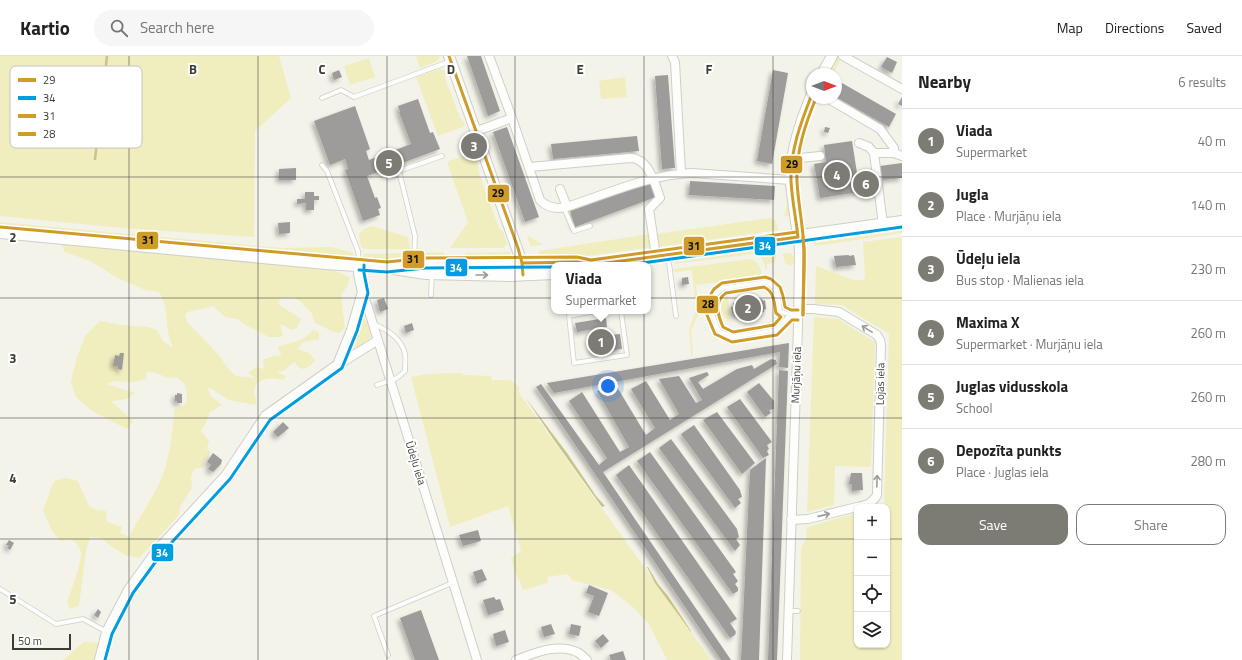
<!DOCTYPE html>
<meta charset="utf-8">
<style>
:root{--surface:#fff;--page:#f6f6f6;--text:#222;--muted:#767676;--line:#e0e0e0;--accent:#7c7c75}
body{margin:0;font-family:"Titillium Web",sans-serif;background:var(--page);color:var(--text)}
.controls{position:absolute;right:12px;bottom:12px;display:grid;overflow:hidden;border-radius:8px;box-shadow:0 1px 3px #0004}
.controls button{width:36px;height:36px;display:grid;place-items:center;padding:0;border:0;border-bottom:1px solid var(--line);background:var(--surface);color:var(--text);font:20px sans-serif}
.compass{position:absolute;left:806px;top:12px;width:36px;height:36px;border-radius:50%;background:var(--surface);box-shadow:0 1px 3px #0004;rotate:90deg}
.scale{position:absolute;left:12px;bottom:10px;width:59px;box-sizing:border-box;padding-left:4px;border:2px solid #3c3c36;border-top:0;font-size:11px;line-height:14px;white-space:nowrap;color:#3c3c36;-webkit-text-stroke:3px #fff;paint-order:stroke}
.you{position:absolute;left:608px;top:330px;width:14px;height:14px;margin:-10px;border:3px solid #fff;border-radius:50%;background:#1a73e8;box-shadow:0 0 0 6px #1a73e833}
.badge{display:grid;place-items:center;width:26px;height:26px;border-radius:50%;background:var(--accent);color:#fff;font-size:13px;font-weight:700}
.pin{position:absolute;translate:-50% -50%;border:2px solid #fff;box-shadow:0 1px 4px #0006}
.popup{position:absolute;left:551px;top:206px;width:100px;height:52px;box-sizing:border-box;display:grid;place-content:center;border-radius:8px;background:var(--surface);filter:drop-shadow(0 1px 3px #0005);font-size:13px;white-space:nowrap;color:var(--muted)}
.popup b{font-size:15px;color:var(--text)}
.popup::after{content:'';position:absolute;left:50%;top:100%;margin-left:-8px;border:8px solid transparent;border-top-color:var(--surface)}
.list{margin:0;padding:0;list-style:none}
h2{display:flex;justify-content:space-between;align-items:center;height:52px;margin:0;padding:0 16px;font-size:17px}
h2 small{font-size:13px;font-weight:400;color:var(--muted)}
.list li{display:grid;grid-template-columns:26px 1fr auto;gap:12px;align-items:center;box-sizing:border-box;height:64px;padding:0 16px;border-top:1px solid var(--line)}
.list b{display:block;font-size:15px;white-space:nowrap}
.list p{margin:0;font-size:13px;white-space:nowrap;color:var(--muted)}
.list em{font-size:13px;font-style:normal;color:var(--muted)}
.actions{display:flex;gap:8px;padding:12px 16px}
.actions a{flex:1;padding:9px 0;border:1px solid var(--accent);border-radius:12px;text-align:center;font-size:14px;color:var(--accent)}
.actions .main{background:var(--accent);color:#fff}
.icon{flex:none;width:22px;height:22px;fill:none;stroke:currentColor;stroke-width:2;stroke-linecap:round;stroke-linejoin:round}
.map{position:relative;flex:none;width:902px;height:604px;overflow:hidden}
header{display:flex;align-items:center;gap:24px;box-sizing:border-box;height:56px;padding:0 20px;background:var(--surface);border-bottom:1px solid var(--line)}
header strong{font-size:19px}
nav{display:flex;gap:22px;margin-inline-start:auto;font-size:14px}
.search{width:280px;height:36px;background:var(--page);display:flex;align-items:center;gap:10px;box-sizing:border-box;padding:0 14px;border-radius:22px;color:var(--muted);font-size:15px}
main{display:flex}
aside{flex:1;background:var(--surface)}
.map>svg:first-child{display:block}
.green{fill:#f0edbf}
.water{fill:#c8c488}
.lines{fill:none;stroke-linecap:round;stroke-linejoin:round}
.stream{stroke:#c8c488;stroke-width:2.5}
.building{fill:#9d9c9b;filter:url(#shadow)}
.service-casing{stroke:#cfcfc8;stroke-width:5.5}
.minor-casing{stroke:#cfcfc8;stroke-width:10}
.tertiary-casing{stroke:#cfcfc8;stroke-width:12}
.primary-casing{stroke:#cfcfc8;stroke-width:14}
.service{stroke:#fdfdfc;stroke-width:4}
.minor{stroke:#fdfdfc;stroke-width:8}
.tertiary{stroke:#fdfdfc;stroke-width:10}
.primary{stroke:#fdfdfc;stroke-width:12}
.bus-1-casing{stroke:#fff;stroke-width:6}
.bus-2-casing{stroke:#fff;stroke-width:6}
.bus-3-casing{stroke:#fff;stroke-width:6}
.bus-4-casing{stroke:#fff;stroke-width:6}
.bus-1{stroke:#cf9c2a;stroke-width:3}
.bus-2{stroke:#009de0;stroke-width:3}
.bus-3{stroke:#cf9c2a;stroke-width:3}
.bus-4{stroke:#cf9c2a;stroke-width:3}
.oneway{stroke:#9c9c99}
.grid{fill:none;stroke:#3c3c36;stroke-width:1;stroke-opacity:0.55}
.labels{text-anchor:middle;stroke-width:4;stroke-linejoin:round;paint-order:stroke}
.street-label{font-size:11px;fill:#3c3c36;stroke:#fff}
.key{fill:#fff;stroke:#c4c4c3;stroke-width:1}
.key-label{font-size:11px;fill:#3c3c36}
.grid-label{font-size:13px;text-anchor:middle;font-weight:bold;fill:#3c3c36;stroke:#fff;stroke-width:4;stroke-linejoin:round;paint-order:stroke}
.line-badge{stroke:#fff;stroke-width:1.5}
.badge-label{font-size:11px;text-anchor:middle;font-weight:bold;fill:#fff}
.pale-badge-label{font-size:11px;text-anchor:middle;font-weight:bold;fill:#111}
</style>
<header>
<strong>Kartio</strong>
<div class="search"><svg class="icon" aria-label="search" viewBox="0 0 24 24"><circle cx="10" cy="10" r="6"/><path d="M15 15l6 6"/></svg>Search here</div>
<nav><a>Map</a><a>Directions</a><a>Saved</a></nav>
</header>
<main>
<div class="map">
<svg width="902" height="604" viewBox="0 0 902 604">
<defs>
<filter id="shadow"><feDropShadow dx="-3" dy="3" stdDeviation="2" flood-color="#0004"/></filter>
</defs>
<rect width="100%" height="100%" fill="#f3f3ea"/>
<path class="green" d="M0 0H279L291 42 255 75 254 181 122 172 0 160Z
M416 0H439L440 1 436 6 420 12Z
M369 2 375 21 350 29 344 10Z
M838 2 841 3 833 18H827L836 4Z
M440 13 444 14 446 18 445 22 460 62 463 65 465 70 438 80 416 21Z
M625 21 627 41 601 43 599 25Z
M474 96 479 111 478 115 499 172 503 176 507 187 504 192H450L468 166 447 106Z
M785 129H788L791 161 784 160 787 148Z
M770 162C777 164 777 168 778 174L658 191 657 178Z
M0 166 281 192 332 191 353 197V202L349 203 292 200 0 171Z
M372 170 408 181 410 193H364L361 191 359 178 364 173Z
M902 175V177L815 190 814 187Z
M650 178 653 191 580 201 540 202 539 195Z
M528 180 542 188 541 189 531 190 527 181Z
M902 181V604H800L801 492 806 483 807 471 857 457V589H887V451H881L884 450 889 278 842 249 815 248 816 210 853 224H863L865 221 863 186Z
M61 187 96 189 334 214 350 222 347 230 341 239 345 272 339 277C330 276 324 270 315 267L311 256 303 249 302 246 292 241 281 242 278 248 301 263 297 272 290 274 286 270 280 269 283 279 280 281H269L244 268 238 263 225 261 213 250C204 254 194 252 185 258L187 266 218 298 230 315 236 320 256 322 248 317 256 311 264 313 263 304C270 301 274 299 282 300L277 291C290 287 305 285 313 274L319 276V283L304 286 297 293 309 297 315 304 310 310 303 313 298 311 295 306C287 309 287 317 277 315L281 318 286 320 283 324C272 322 265 321 256 328L254 337 257 344 255 349 229 344 210 332H208L210 339 222 349 210 356 207 365 201 375 209 385 207 392 211 396 204 406V411L194 413 191 421 192 432 180 451 179 459 139 502 125 499 111 490 101 482 90 481 86 495 79 550 70 553 67 546C71 536 82 505 81 496 79 489 77 487 71 483L60 485 51 473 43 454 54 425 66 422 78 425 89 450 97 454 106 455 107 466 122 471 120 477 129 481C139 461 153 442 162 421 170 400 173 376 174 354L186 348C188 335 188 329 176 321 165 325 158 314 146 316V323L133 326 115 325 107 328 135 337 127 343 111 345 133 365 127 373 92 355 76 341 71 326 76 304 85 280 100 265 123 269 148 271 157 274 163 285 173 292C171 287 169 281 168 276 166 263 167 247 159 236L145 234 118 222 90 205 65 196Z
M777 192V195L673 208 676 206Z
M444 196V199L420 202 419 201 418 197Z
M511 196 509 200 504 203 466 199 465 197Z
M409 197 410 199 406 203H366L363 198Z
M792 197 794 205 792 210 785 207 783 198Z
M777 199 774 207 767 208V213L766 214 764 208 761 201Z
M752 203C759 208 761 212 762 220L696 229 699 257 691 274 693 300H691L689 273 696 255 692 214 674 216 673 213Z
M728 238 730 265C718 258 716 246 728 238Z
M363 261C368 266 371 273 371 280L366 286 354 293 350 288 360 263Z
M814 261 838 263 875 286 871 411 835 410 834 449 807 456Z
M462 317 463 319 491 320 492 324H510L519 331V337L711 604H667L649 568 634 552 611 534 572 524 568 518 547 521 548 527 523 534 520 525 517 522 511 502 521 495 508 450 450 471 411 321 427 318Z
M84 586 101 587 95 604H63Z"/>
<path class="water" d="M525 341 567 397 596 440 605 450 602 451 554 384Z
M647 511H648L658 528 668 540 691 575V576L655 527Z"/>
<g class="lines">
<path class="stream" d="M95 103 107 0"/>
</g>
<path class="building" d="M467 0H481L500 55 488 60Z
M887 1 897 6 892 17 881 11Z
M339 14 342 21 334 24 332 17Z
M773 14 788 17 772 108 757 105Z
M668 19 675 112 662 113 655 20Z
M842 27 896 58 889 71 836 41V36Z
M902 41V50L898 48Z
M418 43 430 77 433 76 440 93 367 120 375 142 377 141 381 152 378 153 380 159 363 165 345 114 348 113 345 103 330 109 314 65 355 50 370 93 366 95 369 104 411 88 399 56H400L398 50Z
M507 71 539 161 525 166 493 76Z
M825 71 830 72 828 77 824 76Z
M637 80 639 95 553 103 551 88Z
M852 85 860 136 820 142 814 108 826 106 824 89Z
M902 107V122L882 124 880 110Z
M296 112V124H279V113Z
M867 124 868 131 865 132 864 125Z
M690 125 775 130 774 144 689 139Z
M651 126 656 141 575 171 570 155Z
M305 136H314V140H319V144H314V154H306V147L297 148V143H305Z
M290 166V177L279 178 278 167Z
M849 199V200L854 199 856 209 836 211 834 200Z
M688 221 689 228 682 229V222Z
M384 242 388 253 380 256 377 244Z
M762 243 763 245 765 244 766 253 764 254V256L734 260V257H732L731 251H733V247Z
M606 262 607 271 577 276 575 267Z
M412 267 414 274 406 277 404 270Z
M620 278 622 293 593 297 591 281Z
M789 287 788 312 779 311 780 296 554 337 547 327Z
M120 297H124L122 314 118 313V310H113L115 299 119 300Z
M771 303 776 304 777 308 603 416 731 604H721L536 331 541 328 599 409 607 402 569 345 582 336 620 396 629 391 597 335 604 332 617 331 646 379 655 372 631 333 646 325 670 364 679 358 659 323 679 320 696 347 702 344 689 322 707 316 709 319 698 326 703 333 737 313 752 309 754 313Z
M779 314 788 315 777 604H768Z
M759 327 774 345V353L769 354 771 357 765 361 747 336Z
M177 337 182 338V347H177V345H175V339H177Z
M740 343 772 386 767 389 769 393 767 395 769 399 763 402 727 351Z
M717 356 755 407 742 418 703 364Z
M283 366 289 372 278 381 273 376Z
M694 369 740 434 742 441 738 443 741 447 735 452 681 378Z
M671 383 737 473 739 481 736 483 740 489 735 495 659 392Z
M650 396 736 516 733 518 738 525 735 528 738 532V535L733 538 637 405Z
M213 397 222 404 221 408 213 416 208 413 211 409 207 406Z
M766 402 759 604H741L750 414Z
M629 409 737 563 730 567 736 576 735 579 730 582 616 419Z
M851 417H862L863 434 852 435V428H849Z
M478 474 481 485 463 490 459 479Z
M9 484 14 487 10 494 7 492 9 490 6 489Z
M482 513 487 524 477 528 473 516Z
M589 529 608 537 599 560 588 556 594 540 586 537Z
M494 541 496 544 500 543 504 554 488 559 483 544Z
M98 553 101 556 98 562 94 559Z
M421 554 439 604H415L400 562Z
M551 568 555 578 544 581 541 571Z
M571 568 581 570 579 580 569 578Z
M505 574 509 586 496 590 493 578Z
M603 578 609 585 601 592 595 585Z
M623 595 626 604H611L609 599Z"/>
<g class="lines">
<g class="service-casing">
<path id="service" d="M322 42 341 34 354 41 451 5
M322 109 327 115 358 195 359 208
M564 152 574 175 590 170
M668 199 676 260
M414 206 415 180 399 115 442 100
M431 239 432 218
M595 255 569 260 574 307 627 299 621 255
M790 259 776 274 732 281 719 275 712 258 713 244 718 236 724 232 765 226C778 229 779 244 780 255L790 259H798
M373 268C387 273 402 283 405 298 406 303 405 310 405 315L397 322 377 329
M0 533 56 568 83 563 107 576
M789 555H798
M388 599 374 560 452 527"/>
</g>
<g class="minor-casing">
<path id="minor" d="M672 0 675 6 681 117
M843 0 902 33
M827 42 880 73 894 92V97
M512 62 540 144C547 152 557 153 567 151 606 138 652 118 692 117L791 124
M477 75 512 62 489 0
M859 87 869 91 874 97
M793 101 800 102 820 100
M530 111 630 102C649 102 655 128 660 142L649 153 656 200
M560 133 567 151
M883 169 874 97H894L902 100
M363 236 477 604
M798 253H813L839 256 877 279 880 284 881 289 877 439C872 448 866 449 857 451
M338 309 378 284
M791 464 808 463 857 451
M516 604C535 597 557 587 577 596 581 598 584 601 587 604
M787 604 798 270 799 194 798 181"/>
</g>
<g class="tertiary-casing">
<path id="tertiary" d="M449 0 522 207
M822 18 832 0
M798 181C796 162 792 143 791 125 790 95 801 65 812 38
M100 604 107 576 129 534 158 494 226 420 266 360 338 309 352 274 363 236 359 218V209"/>
</g>
<g class="primary-casing">
<path id="primary" d="M0 176 326 207 387 211 426 217 510 219 554 217
M402 209 425 207 577 206 590 209
M592 209 902 166"/>
</g>
<use href="#service" class="service"/>
<use href="#minor" class="minor"/>
<use href="#tertiary" class="tertiary"/>
<use href="#primary" class="primary"/>
<g class="bus-1-casing">
<path id="bus-1" d="M449 0 518 192 522 207 523 219
M798 181C796 163 792 144 791 125 790 95 801 66 812 38
M522 207 577 206 590 209
M592 209 798 181"/>
</g>
<g class="bus-2-casing">
<path id="bus-2" d="M628 209 902 171
M359 214 387 216 425 212 554 211
M105 604 112 578 133 537 162 497 230 423 270 364 342 312 357 275 368 237 364 217V209"/>
</g>
<g class="bus-3-casing">
<path id="bus-3" d="M0 171 387 206 425 202 577 201 591 204
M803 181 804 194 803 259
M591 204 797 176
M764 231C775 236 774 248 776 257L781 261 774 269 733 276 723 271C718 259 713 246 726 237Z"/>
</g>
<g class="bus-4-casing">
<path id="bus-4" d="M798 254H791L785 251 783 240 780 231 771 223 765 221 722 227 714 233 708 243 707 259 715 278 732 286 777 279 792 264H798
M803 259C803 237 805 214 804 192 803 169 798 147 797 125 796 95 805 69 816 42"/>
</g>
<use href="#bus-1" class="bus-1"/>
<use href="#bus-2" class="bus-2"/>
<use href="#bus-3" class="bus-3"/>
<use href="#bus-4" class="bus-4"/>
</g>
<defs><path id="oneway-shaft" d="M-6 0H5M1.5-3L5.5 0L1.5 3" fill="none" stroke-width="1.6" stroke-linecap="round" stroke-linejoin="round"/></defs>
<g class="oneway">
<use href="#oneway-shaft" transform="translate(482 219)"/>
<use href="#oneway-shaft" transform="translate(867 273) rotate(-149)"/>
<use href="#oneway-shaft" transform="translate(877 425) rotate(-88)"/>
<use href="#oneway-shaft" transform="translate(824 459) rotate(-13)"/>
</g>
<path class="grid" d="M129 0V604M258 0V604M387 0V604M515 0V604M644 0V604M773 0V604M0 121H902M0 242H902M0 362H902M0 483H857M887 483H902"/>
<g class="labels">
<g class="street-label">
<text transform="translate(796 319) rotate(-88)" y="4">Murjāņu iela</text>
<text transform="translate(880 328) rotate(-89)" y="4">Lojas iela</text>
<text transform="translate(416 407) rotate(73)" y="4">Ūdeļu iela</text>
</g>
</g>
<rect x="10" y="10" width="132" height="82" rx="6" class="key"/>
<rect x="18" y="22" width="18" height="4" fill="#cf9c2a"/>
<rect x="18" y="40" width="18" height="4" fill="#009de0"/>
<rect x="18" y="58" width="18" height="4" fill="#cf9c2a"/>
<rect x="18" y="76" width="18" height="4" fill="#cf9c2a"/>
<g class="key-label">
<text x="43" y="28">29</text>
<text x="43" y="46">34</text>
<text x="43" y="64">31</text>
<text x="43" y="82">28</text>
</g>
<g class="grid-label">
<text x="193" y="18">B</text>
<text x="322" y="18">C</text>
<text x="451" y="18">D</text>
<text x="580" y="18">E</text>
<text x="709" y="18">F</text>
<text x="13" y="186">2</text>
<text x="13" y="307">3</text>
<text x="13" y="427">4</text>
<text x="13" y="548">5</text>
</g>
<g class="line-badge">
<rect x="780" y="99" width="23" height="19" rx="4" fill="#cf9c2a"/>
<rect x="487" y="128" width="23" height="19" rx="4" fill="#cf9c2a"/>
<rect x="136" y="175" width="23" height="19" rx="4" fill="#cf9c2a"/>
<rect x="683" y="180" width="22" height="20" rx="4" fill="#cf9c2a"/>
<rect x="754" y="180" width="22" height="20" rx="4" fill="#009de0"/>
<rect x="402" y="194" width="23" height="19" rx="4" fill="#cf9c2a"/>
<rect x="445" y="202" width="23" height="19" rx="4" fill="#009de0"/>
<rect x="696" y="239" width="23" height="19" rx="4" fill="#cf9c2a"/>
<rect x="151" y="487" width="23" height="19" rx="4" fill="#009de0"/>
</g>
<g class="badge-label">
<text x="765" y="194">34</text>
<text x="456" y="216">34</text>
<text x="162" y="501">34</text>
</g>
<g class="pale-badge-label">
<text x="792" y="112">29</text>
<text x="498" y="141">29</text>
<text x="148" y="188">31</text>
<text x="694" y="194">31</text>
<text x="413" y="207">31</text>
<text x="708" y="252">28</text>
</g>
</svg>
<div class="controls">
<button>+</button>
<button>−</button>
<button><svg class="icon" aria-label="locate" viewBox="0 0 24 24"><circle cx="12" cy="12" r="6"/><path d="M12 2v4M12 18v4M2 12h4M18 12h4"/></svg></button>
<button><svg class="icon" aria-label="layers" viewBox="0 0 24 24"><path d="M12 4l9 5-9 5-9-5zM3 14l9 5 9-5"/></svg></button>
</div>
<svg class="compass" viewBox="-18 -18 36 36"><path d="M0-13l5 13h-10z" fill="#e53935"/><path d="M0 13l5-13h-10z" fill="#767676"/></svg>
<div class="scale">50 m</div>
<div class="you"></div>
<div class="pin badge" style="left:601px;top:286px">1</div>
<div class="popup"><b>Viada</b>Supermarket</div>
<div class="pin badge" style="left:748px;top:252px">2</div>
<div class="pin badge" style="left:474px;top:90px">3</div>
<div class="pin badge" style="left:837px;top:119px">4</div>
<div class="pin badge" style="left:389px;top:107px">5</div>
<div class="pin badge" style="left:866px;top:128px">6</div>
</div>
<aside>
<h2>Nearby<small>6 results</small></h2>
<ul class="list">
<li><span class="badge">1</span><div><b>Viada</b><p>Supermarket</p></div><em>40 m</em></li>
<li><span class="badge">2</span><div><b>Jugla</b><p>Place · Murjāņu iela</p></div><em>140 m</em></li>
<li><span class="badge">3</span><div><b>Ūdeļu iela</b><p>Bus stop · Malienas iela</p></div><em>230 m</em></li>
<li><span class="badge">4</span><div><b>Maxima X</b><p>Supermarket · Murjāņu iela</p></div><em>260 m</em></li>
<li><span class="badge">5</span><div><b>Juglas vidusskola</b><p>School</p></div><em>260 m</em></li>
<li><span class="badge">6</span><div><b>Depozīta punkts</b><p>Place · Juglas iela</p></div><em>280 m</em></li>
</ul>
<div class="actions"><a class="main">Save</a><a>Share</a></div>
</aside>
</main>
